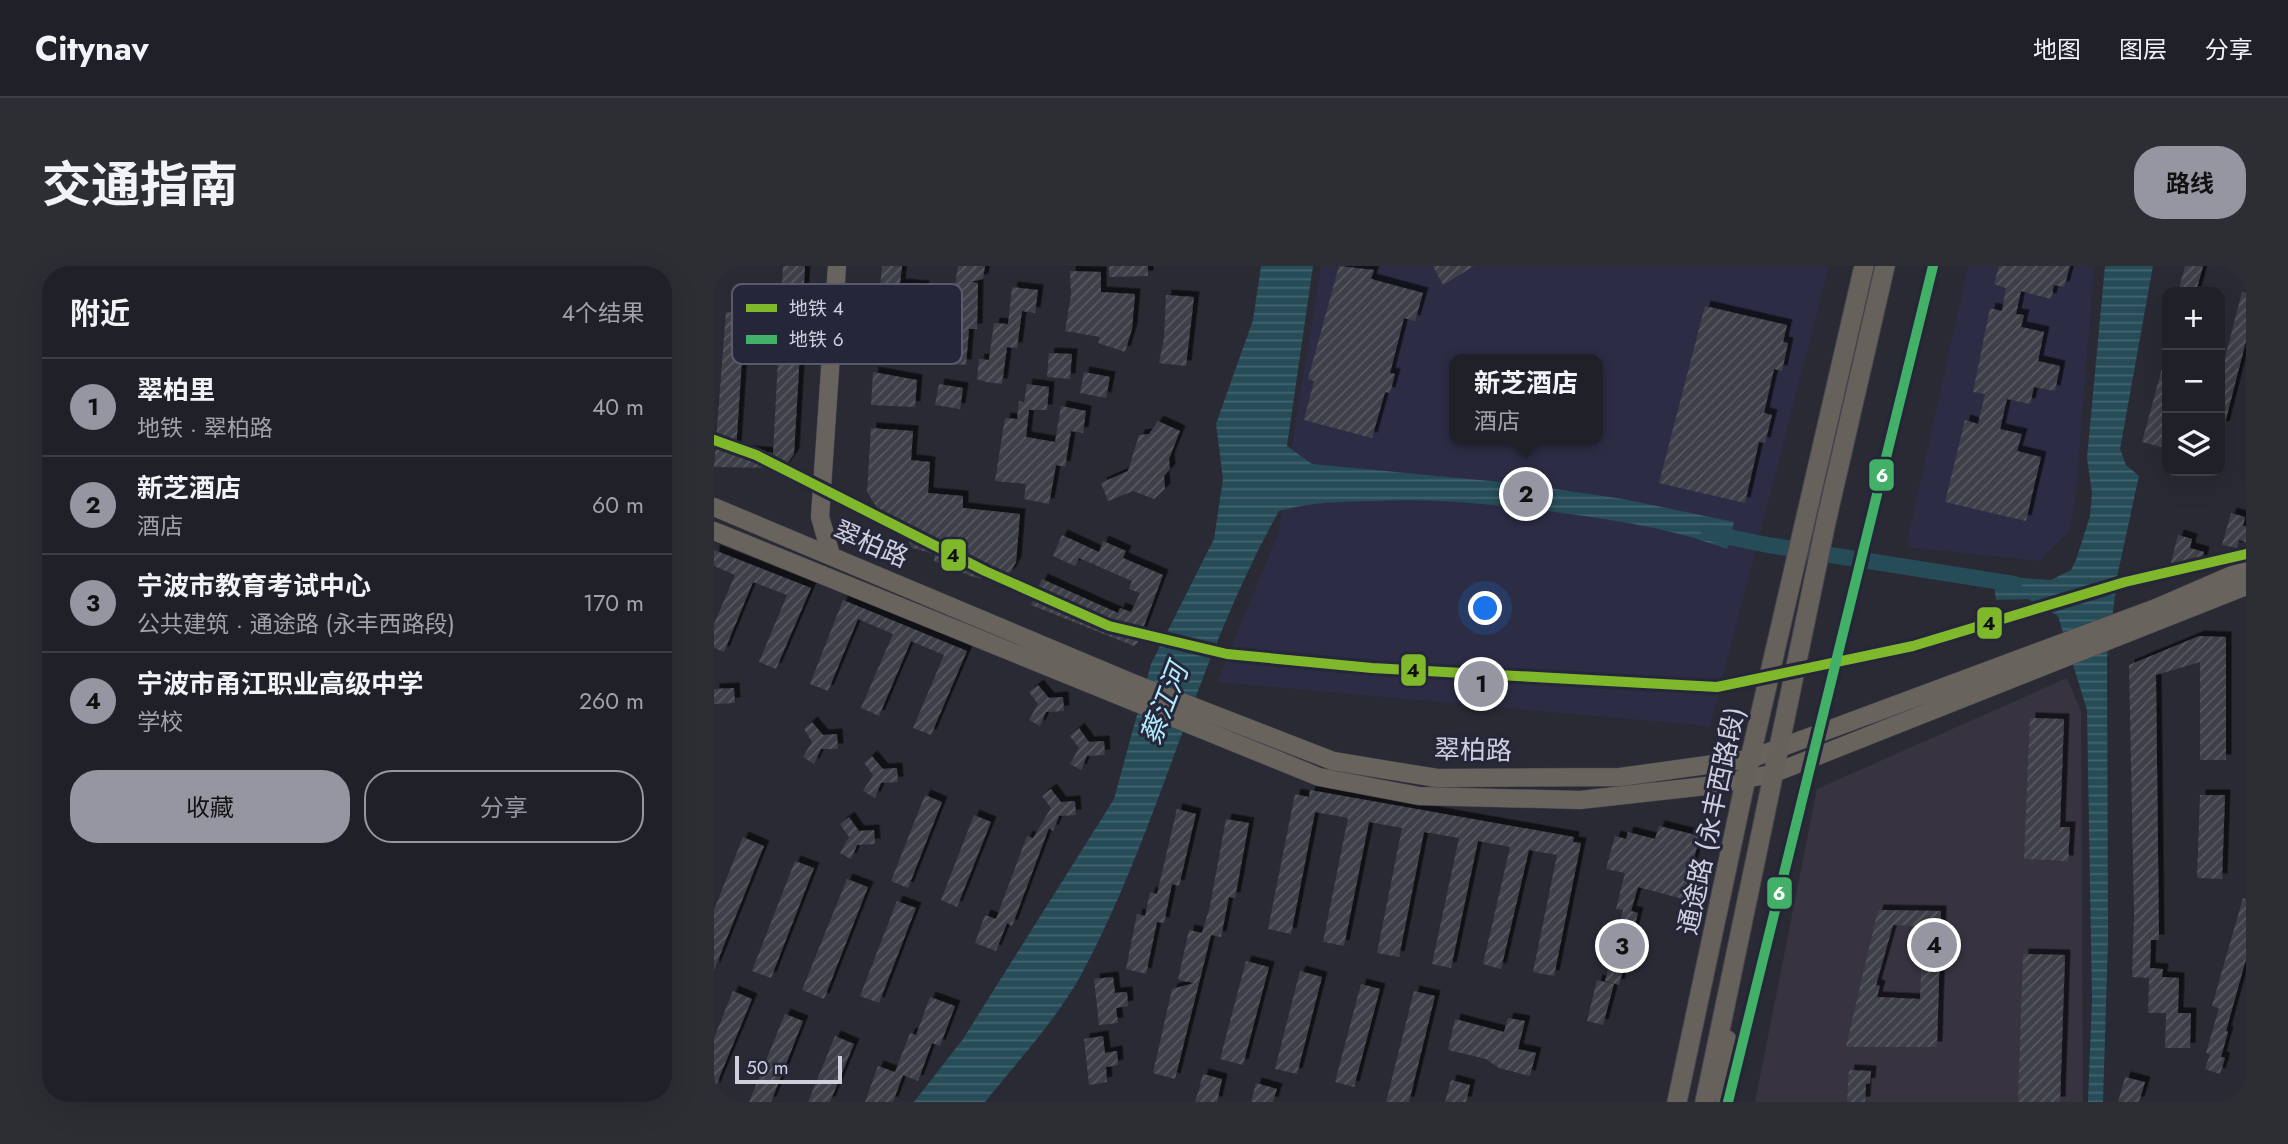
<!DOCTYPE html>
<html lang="zh">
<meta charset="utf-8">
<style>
:root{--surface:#202028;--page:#2d2d34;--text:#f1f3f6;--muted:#a2a3a8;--line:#3d3e45;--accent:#9596a2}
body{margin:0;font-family:Jost,"Noto Sans SC",sans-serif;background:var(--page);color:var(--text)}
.controls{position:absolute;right:21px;top:21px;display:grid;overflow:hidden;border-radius:14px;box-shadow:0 7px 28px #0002}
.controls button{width:63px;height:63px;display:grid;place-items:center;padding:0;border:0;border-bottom:2px solid var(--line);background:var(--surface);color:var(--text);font:35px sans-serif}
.scale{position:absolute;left:21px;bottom:18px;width:107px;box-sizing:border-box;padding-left:7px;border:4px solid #ced0dd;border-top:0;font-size:19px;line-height:24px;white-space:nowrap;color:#ced0dd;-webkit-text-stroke:5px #252639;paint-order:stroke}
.you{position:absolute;left:772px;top:343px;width:24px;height:24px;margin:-18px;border:5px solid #fff;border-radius:50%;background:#1a73e8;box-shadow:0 0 0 10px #1a73e833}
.badge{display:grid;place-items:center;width:46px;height:46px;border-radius:50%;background:var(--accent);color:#111;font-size:23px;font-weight:700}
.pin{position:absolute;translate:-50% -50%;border:4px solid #fff;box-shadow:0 2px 7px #0006}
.popup{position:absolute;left:735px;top:88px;width:154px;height:91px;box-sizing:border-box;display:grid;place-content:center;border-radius:14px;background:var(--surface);filter:drop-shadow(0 2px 5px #0005);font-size:23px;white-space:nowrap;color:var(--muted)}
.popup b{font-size:26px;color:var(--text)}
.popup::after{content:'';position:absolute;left:50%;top:100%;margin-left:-14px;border:14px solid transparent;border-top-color:var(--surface)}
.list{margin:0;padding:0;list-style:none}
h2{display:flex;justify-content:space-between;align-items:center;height:91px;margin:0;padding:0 28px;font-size:30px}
h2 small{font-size:23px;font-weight:400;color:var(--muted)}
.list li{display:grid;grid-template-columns:46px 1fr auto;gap:21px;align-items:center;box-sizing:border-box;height:98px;padding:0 28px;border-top:2px solid var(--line)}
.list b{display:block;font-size:26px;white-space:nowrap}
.list p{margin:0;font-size:23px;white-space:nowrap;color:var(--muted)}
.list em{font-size:23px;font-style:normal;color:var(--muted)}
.actions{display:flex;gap:14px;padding:21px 28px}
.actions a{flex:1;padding:16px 0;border:2px solid var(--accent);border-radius:28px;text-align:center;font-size:24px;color:var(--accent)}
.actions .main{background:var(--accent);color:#111}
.icon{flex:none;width:38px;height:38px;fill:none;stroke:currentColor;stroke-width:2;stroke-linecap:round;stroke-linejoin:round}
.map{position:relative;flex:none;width:1532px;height:836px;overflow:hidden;border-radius:28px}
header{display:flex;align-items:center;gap:42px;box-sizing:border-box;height:98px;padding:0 35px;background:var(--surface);border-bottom:2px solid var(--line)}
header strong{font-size:33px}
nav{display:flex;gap:38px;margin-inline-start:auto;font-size:24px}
.intro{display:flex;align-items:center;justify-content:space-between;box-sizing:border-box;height:168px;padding:0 42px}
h1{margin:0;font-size:49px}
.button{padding:18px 32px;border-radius:28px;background:var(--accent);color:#111;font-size:24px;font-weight:700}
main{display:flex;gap:42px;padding:0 42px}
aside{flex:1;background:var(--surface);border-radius:28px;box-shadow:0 7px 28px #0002}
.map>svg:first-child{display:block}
.built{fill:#2c2d45;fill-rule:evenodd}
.education{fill:#383341}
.water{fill:url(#water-rules)}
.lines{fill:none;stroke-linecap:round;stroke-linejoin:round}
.canal{stroke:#264c58;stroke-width:16}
.building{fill:url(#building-hatch);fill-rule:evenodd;filter:url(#shadow)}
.secondary-casing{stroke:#45454f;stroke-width:19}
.primary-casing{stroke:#45454f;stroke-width:21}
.secondary{stroke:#69635d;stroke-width:18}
.primary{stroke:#67615c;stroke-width:19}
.metro-1-casing{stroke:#252639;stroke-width:16}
.metro-2-casing{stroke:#252639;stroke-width:16}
.metro-1{stroke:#80b82b;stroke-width:10}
.metro-2{stroke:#42b066;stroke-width:10}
.labels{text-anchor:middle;stroke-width:6;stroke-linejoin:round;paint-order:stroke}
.street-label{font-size:26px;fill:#ced0dd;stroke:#252639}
.water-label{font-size:28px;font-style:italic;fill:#b0eafd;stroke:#252639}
.key{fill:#252639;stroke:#58596a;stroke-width:2}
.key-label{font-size:19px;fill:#ced0dd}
.line-badge{stroke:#252639;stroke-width:2.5}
.badge-label{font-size:19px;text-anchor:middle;font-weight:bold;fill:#fff}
.pale-badge-label{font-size:19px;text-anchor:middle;font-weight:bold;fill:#111}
</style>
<header>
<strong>Citynav</strong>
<nav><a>地图</a><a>图层</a><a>分享</a></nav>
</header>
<div class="intro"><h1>交通指南</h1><a class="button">路线</a></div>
<main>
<aside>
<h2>附近<small>4个结果</small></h2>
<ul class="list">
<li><span class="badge">1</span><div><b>翠柏里</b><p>地铁 · 翠柏路</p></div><em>40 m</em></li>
<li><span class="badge">2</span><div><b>新芝酒店</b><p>酒店</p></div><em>60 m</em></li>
<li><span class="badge">3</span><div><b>宁波市教育考试中心</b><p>公共建筑 · 通途路 (永丰西路段)</p></div><em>170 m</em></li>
<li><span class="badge">4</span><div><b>宁波市甬江职业高级中学</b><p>学校</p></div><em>260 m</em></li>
</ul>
<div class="actions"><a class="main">收藏</a><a>分享</a></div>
</aside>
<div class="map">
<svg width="1532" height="836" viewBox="0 0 1532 836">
<defs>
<pattern id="water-rules" width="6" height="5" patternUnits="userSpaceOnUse" patternTransform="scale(1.75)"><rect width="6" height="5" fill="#264c58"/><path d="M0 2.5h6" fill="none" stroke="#446570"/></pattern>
<pattern id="building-hatch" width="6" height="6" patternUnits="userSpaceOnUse" patternTransform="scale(1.75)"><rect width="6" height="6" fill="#3e3f48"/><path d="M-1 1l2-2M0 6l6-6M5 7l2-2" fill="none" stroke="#595a62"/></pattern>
<filter id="shadow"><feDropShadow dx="5.5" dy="-5.5" stdDeviation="0" flood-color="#0009"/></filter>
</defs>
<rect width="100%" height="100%" fill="#2a2a35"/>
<path class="built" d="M607 0H1115L996 460 503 416 564 268ZM740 93H884V174H740Z
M1254 0H1380L1362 224 1356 264 1326 295 1192 281Z"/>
<path class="education" d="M1353 412 1367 445 1369 836H1041L1103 523Z"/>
<path class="water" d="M547 0H599L573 180 598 198 807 218 909 233 1020 256 1013 283C957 262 900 254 841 246 782 239 725 232 665 235 629 236 601 235 565 245 482 392 447 560 367 709 343 753 302 797 271 836H200L249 773 400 533 437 398 500 273 509 213 502 158 539 54Z
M1391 0H1439L1406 183 1412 199 1425 210 1404 306 1393 392 1394 674 1389 836H1374L1378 733 1373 444 1344 350 1314 333 1282 334 1279 310 1337 314 1357 304 1362 294 1376 250 1378 227 1373 192Z"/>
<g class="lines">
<path class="canal" d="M995 267 1054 279 1300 318"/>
</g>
<path class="building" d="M69 0H91L80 188 70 202 0 201 12 46 31 48 22 184 59 187Z
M168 0H188L186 18 210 20 204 95 160 92Z
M244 0H271L269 13 256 16 264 17 263 63H255L252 99 228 97 231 31H239Z
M395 0H434V10L395 11Z
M625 0 660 4 657 13 709 27 701 55 690 52 676 107 681 108 676 127 671 126 658 172 590 154 600 115 594 113Z
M719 0H760L729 19Z
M1285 0H1356L1350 21 1340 19 1337 33 1307 25 1302 48 1310 49 1307 61 1330 66 1324 95 1346 100 1341 125 1320 121 1316 138 1293 133 1286 163 1308 168 1303 185 1327 191 1312 255 1231 236 1251 154 1264 158 1271 128 1259 126 1276 42 1288 45 1292 22 1280 18Z
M1471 0H1489L1482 26H1464Z
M356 5 387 6V26L421 28 418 63 411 86 384 77 386 71 351 65 357 29Z
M298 21 324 24 321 47 308 45 303 82 293 81 288 118 272 116 263 113 265 93 275 94 280 57 294 58Z
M1528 26 1532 27V75L1510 161 1506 160V111Z
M452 29 480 31 472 100 445 97 450 72Z
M991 40 1073 59 1069 76 1074 77 1068 105 1060 103 1050 147 1058 149 1051 177 1045 176 1031 237 945 217Z
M335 87 358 88 356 113 333 111Z
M1450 95H1453V156L1447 181 1428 176Z
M159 106 203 114 201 141 157 139Z
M370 106 396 111 392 132 366 127Z
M225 118 249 122 246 143 221 139Z
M313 118 335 121 333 144H315L312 171 341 176 347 140 372 145 369 167 357 165 351 201 342 199 335 238 310 233 312 218 281 215 291 152 303 153 305 135 310 136Z
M444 155 466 165 455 193 456 203 450 210 451 223 440 233 419 225 394 235 387 217 414 205 425 169 435 168Z
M157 162 199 165 197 194 216 196 214 227 249 230V242L306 248 302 296 296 307 283 315 259 311 220 295 221 288 198 282 193 272 175 261 153 226Z
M1517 247 1531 251 1529 260H1532V276L1525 274 1523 282 1508 279Z
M348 269 385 286 389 275 412 285 409 292 449 309 424 376 420 380 317 339 328 313 404 347 406 342 417 346 426 327 415 323 418 315 365 292 361 300 339 290Z
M1464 269 1478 273 1476 282 1490 286 1487 300 1472 296 1470 305 1456 301Z
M0 284 97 322 62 403 45 396 73 329 39 316 10 386 0 382V358L21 309 0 300Z
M129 334 253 385 217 469 199 462 230 389 197 375 165 450 147 442 179 368 144 353 114 425 96 418Z
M1485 370 1512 371V494H1486V396L1442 409 1445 674H1437L1436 702 1449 703 1448 711 1465 712 1464 747H1477L1476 782H1451L1452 747H1434L1435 712 1418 711 1420 650 1415 399Z
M324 419 335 432 349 431 350 445 332 446 326 460 315 454 324 438 315 426Z
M20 422 21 437 0 438V423Z
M1316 452 1350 453 1346 561H1356L1354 595 1310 593Z
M98 456 109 469 123 468 124 483H107L100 498 89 491 98 476 90 463Z
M365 462 375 476 390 475 391 489 373 490 367 504 356 498 365 482 356 470Z
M158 490 169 503 183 502 184 516 167 517 161 532 149 525 159 509 150 497Z
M337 523 347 536 361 535 362 549 345 550 339 565 335 562 298 660 293 657 282 685 261 677 271 649 282 653 313 570 319 572 337 542 328 530Z
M596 524 860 571 859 576 867 577 840 710 819 706 843 589 815 584 787 703 769 698 796 581 764 575 737 702 718 698 745 572 710 566 685 691 663 687 688 562 655 556 630 680 609 676 634 552 601 546 577 668 554 663 581 528 595 531Z
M211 529 228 536 194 622 177 615Z
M1486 529H1511L1508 613 1483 612Z
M463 543 482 548 465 620 458 618 450 657 443 656 432 708 412 703 423 648 431 650 436 626 443 628Z
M260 549 277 556 243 641 227 634Z
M135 551 145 565 160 564 161 578 143 579 137 593 126 587 135 571 126 558Z
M512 553 535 557 521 632 515 631 507 671 488 667 496 640Z
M945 560 986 570 969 633 924 621 917 645 924 647 905 719 891 715 909 644 902 643 911 607 892 603 901 570 912 573 914 566 941 573Z
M29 571 50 580 0 704V644Z
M81 595 100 602 57 712 38 705Z
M133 613 154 621 110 733 88 724Z
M1529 632 1532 633V693L1512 765 1514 766 1507 791 1511 792 1506 808 1491 803 1496 788 1492 787 1505 742 1498 740Z
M183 635 202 642 165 737 146 730Z
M1164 644 1227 645 1223 781H1132ZM1179 659 1209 660 1206 733 1163 731 1166 720 1162 719Z
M475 664 497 669 461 813 439 807 458 723 480 717 464 714Z
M1309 688 1351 689 1346 836H1304Z
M532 695 555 701 529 799 506 793Z
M586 705 608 711 583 808 561 803Z
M399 711 401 727 413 726 414 740 402 742 404 757 385 759 380 713Z
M883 714 900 718 889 759 873 755Z
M647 718 666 723 640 821 621 816Z
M19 725 38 733 0 824V772Z
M700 725 721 730 695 836H672Z
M216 731 241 740 226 780 218 777 204 815 181 806 196 767 202 769Z
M71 748 89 755 57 836H35Z
M794 752 811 755 804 783 822 787 816 810 785 802 772 793 734 784 741 753 790 766Z
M121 770 140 778 116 836H94Z
M389 770 391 787 403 785 404 799 392 801 393 816 375 819 370 773Z
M164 800 189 809 179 836H151Z
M1135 804 1157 805 1156 817 1152 818 1151 836H1133Z
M489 808 508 813 503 836H481L486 820H490L486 819Z
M1411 811 1431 816 1425 836H1404Z
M737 814 756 819 752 836H731Z
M542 817 563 823 559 836H537Z"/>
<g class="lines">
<g class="secondary-casing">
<path id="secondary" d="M0 241 421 418 619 495 723 512 906 511 1036 493 1442 342 1532 303
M0 265 605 511 705 530 866 534 992 520 1058 508 1532 320
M117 289 106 251 123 0"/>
</g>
<g class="primary-casing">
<path id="primary" d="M963 836 1036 493 1150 0
M991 836 1112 256 1171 0
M1011 836 1013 774"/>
</g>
<use href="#secondary" class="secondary"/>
<use href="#primary" class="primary"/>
<g class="metro-1-casing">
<path id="metro-1" d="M0 174 42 189 271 305 395 360 513 388 658 402 1003 421 1199 380 1411 316 1532 288"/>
</g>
<g class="metro-2-casing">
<path id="metro-2" d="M1014 836 1219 0"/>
</g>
<use href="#metro-1" class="metro-1"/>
<use href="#metro-2" class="metro-2"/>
</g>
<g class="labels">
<g class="street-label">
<text transform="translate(157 278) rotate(23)" y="9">翠柏路</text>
<text transform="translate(759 484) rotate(1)" y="9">翠柏路</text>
<text transform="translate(997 555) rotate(-78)" y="9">通途路 (永丰西路段)</text>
</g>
<g class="water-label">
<text transform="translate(450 438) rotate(-69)" y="10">蔡江河</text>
</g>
</g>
<rect x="18" y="18" width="230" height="80" rx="10" class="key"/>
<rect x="32" y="38" width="31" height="8" fill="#80b82b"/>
<rect x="32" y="69" width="31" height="9" fill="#42b066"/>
<g class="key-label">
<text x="75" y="49">地铁 4</text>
<text x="75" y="80">地铁 6</text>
</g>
<g class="line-badge">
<rect x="1154" y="192" width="27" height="34" rx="7" fill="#42b066"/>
<rect x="226" y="272" width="27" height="34" rx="7" fill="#80b82b"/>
<rect x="1262" y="340" width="27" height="34" rx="7" fill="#80b82b"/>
<rect x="686" y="387" width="27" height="34" rx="7" fill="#80b82b"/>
<rect x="1052" y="610" width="27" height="34" rx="7" fill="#42b066"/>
</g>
<g class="badge-label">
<text x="1168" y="216">6</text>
<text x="1065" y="634">6</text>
</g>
<g class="pale-badge-label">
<text x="239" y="296">4</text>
<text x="1275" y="364">4</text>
<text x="699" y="411">4</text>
</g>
</svg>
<div class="controls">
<button>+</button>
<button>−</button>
<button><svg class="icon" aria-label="layers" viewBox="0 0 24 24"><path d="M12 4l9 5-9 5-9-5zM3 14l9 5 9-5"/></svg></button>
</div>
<div class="scale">50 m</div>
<div class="you"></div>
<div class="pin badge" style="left:767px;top:418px">1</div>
<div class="pin badge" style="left:812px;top:228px">2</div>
<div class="popup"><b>新芝酒店</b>酒店</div>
<div class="pin badge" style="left:908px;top:680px">3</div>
<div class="pin badge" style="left:1220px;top:679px">4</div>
</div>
</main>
